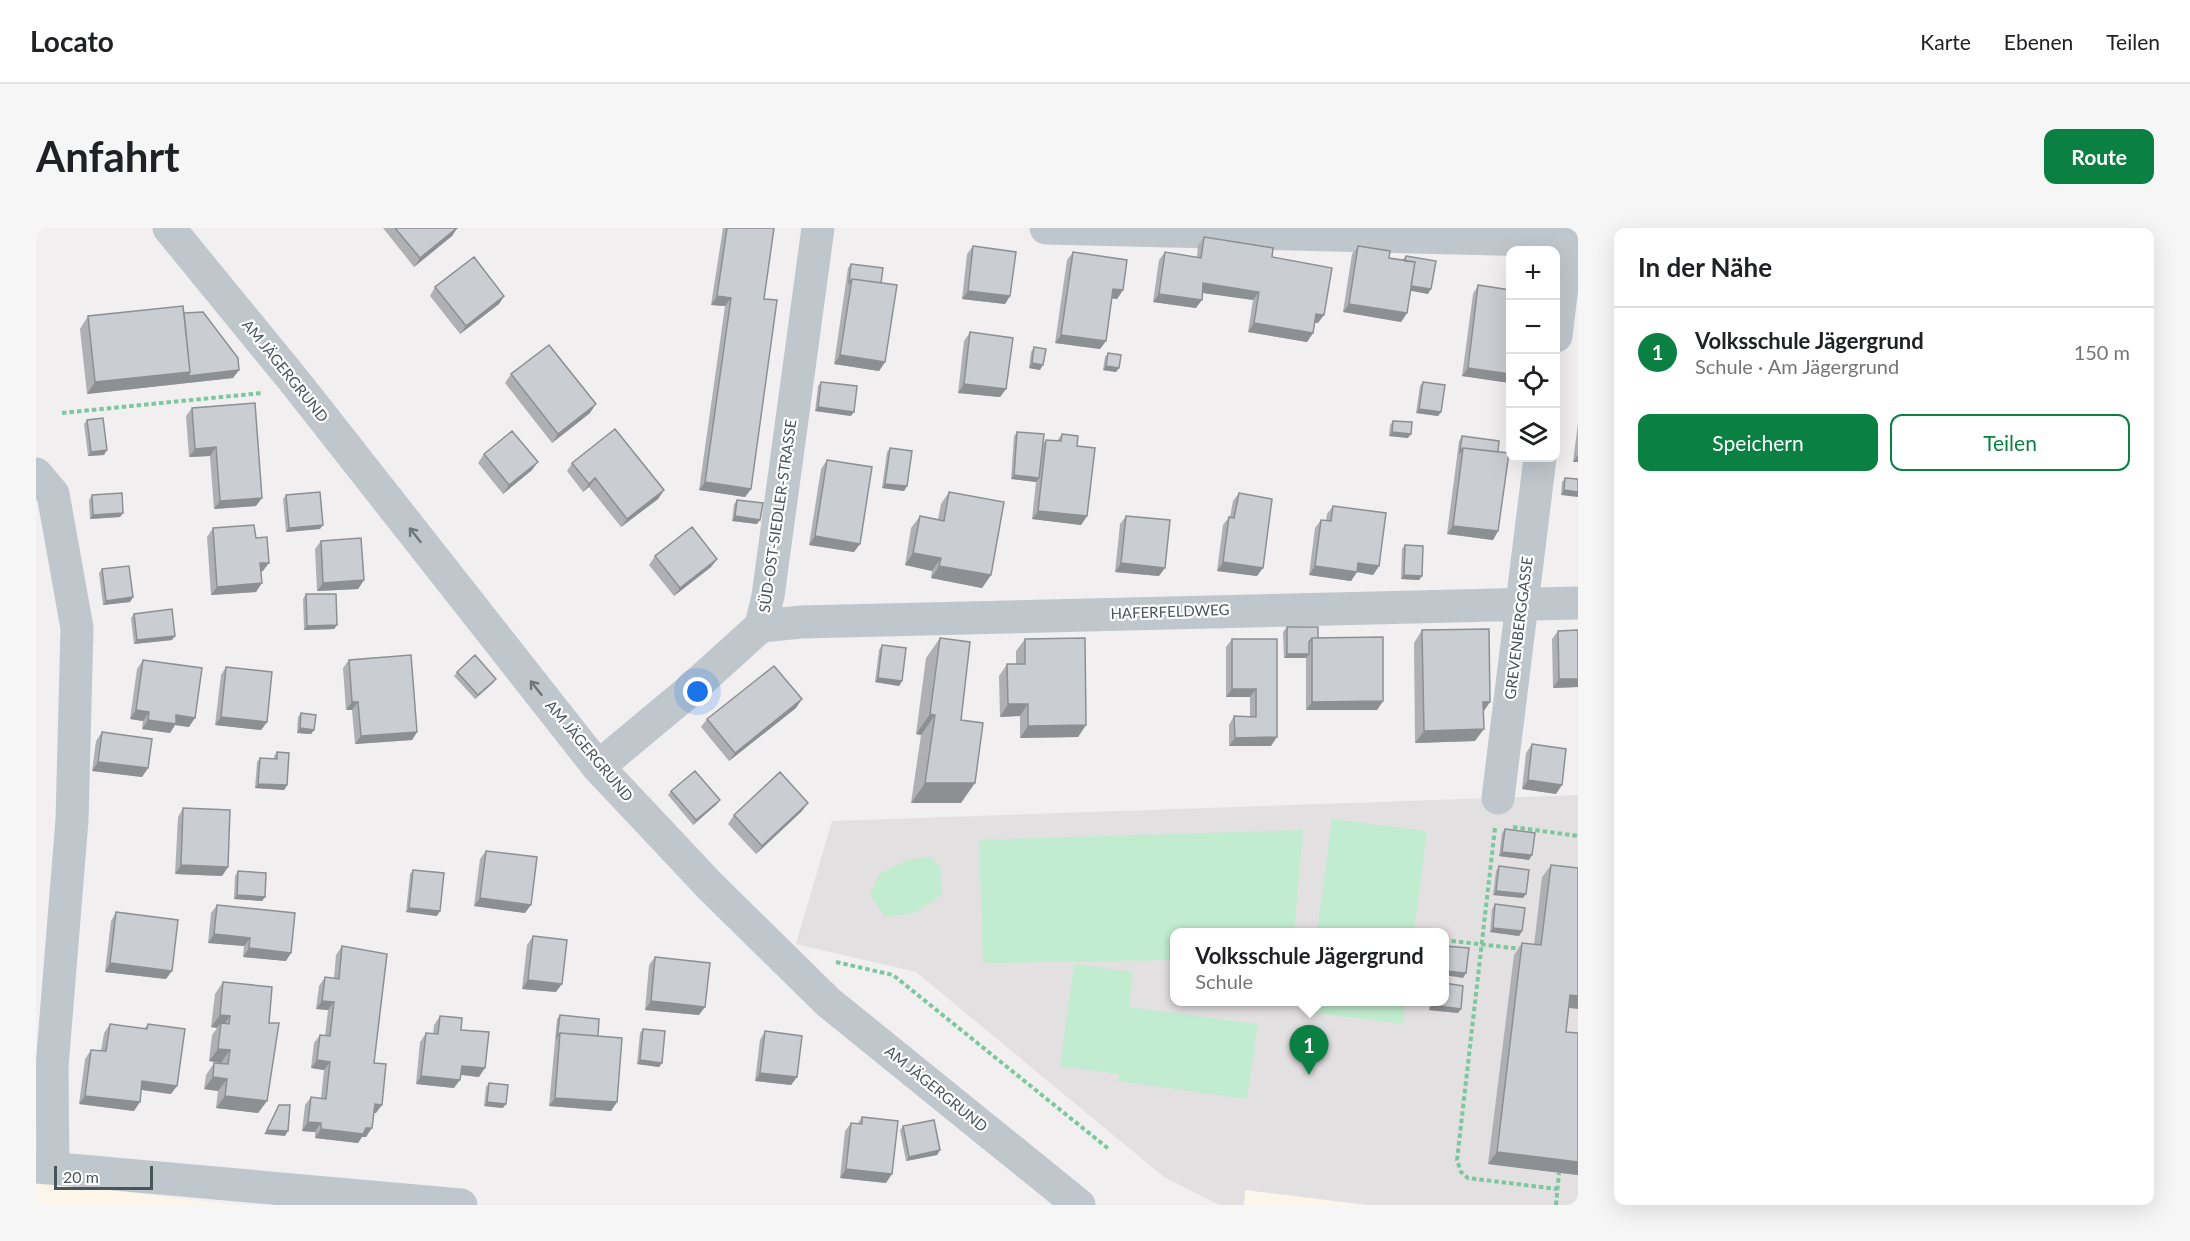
<!DOCTYPE html>
<html lang="de">
<meta charset="utf-8">
<style>
:root{--surface:#fff;--page:#f6f6f6;--text:#202124;--muted:#757577;--line:#e0e0e0;--accent:#0b8043}
body{margin:0;font-family:Lato,sans-serif;background:var(--page);color:var(--text)}
.controls{position:absolute;right:18px;top:18px;display:grid;overflow:hidden;border-radius:12px;box-shadow:0 6px 24px #0002}
.controls button{width:54px;height:54px;display:grid;place-items:center;padding:0;border:0;border-bottom:2px solid var(--line);background:var(--surface);color:var(--text);font:30px sans-serif}
.scale{position:absolute;left:18px;bottom:15px;width:99px;box-sizing:border-box;padding-left:6px;border:3px solid #49545b;border-top:0;font-size:16px;line-height:21px;white-space:nowrap;color:#49545b;-webkit-text-stroke:4px #fff;paint-order:stroke}
.you{position:absolute;left:662px;top:464px;width:21px;height:21px;margin:-15px;border:4px solid #fff;border-radius:50%;background:#1a73e8;box-shadow:0 0 0 9px #1a73e833}
.badge{display:grid;place-items:center;width:39px;height:39px;border-radius:50%;background:var(--accent);color:#fff;font-size:20px;font-weight:700}
.pin{position:absolute;translate:-50% -50px;filter:drop-shadow(0 2px 3px #0008)}
.pin::after{content:'';position:absolute;top:32px;width:21px;height:18px;background:inherit;clip-path:polygon(0 0,100% 0,50% 100%)}
.popup{position:absolute;left:1134px;top:700px;width:279px;height:78px;box-sizing:border-box;display:grid;place-content:center;border-radius:12px;background:var(--surface);filter:drop-shadow(0 2px 4px #0005);font-size:20px;white-space:nowrap;color:var(--muted)}
.popup b{font-size:22px;color:var(--text)}
.popup::after{content:'';position:absolute;left:50%;top:100%;margin-left:-12px;border:12px solid transparent;border-top-color:var(--surface)}
.list{margin:0;padding:0;list-style:none}
h2{display:flex;justify-content:space-between;align-items:center;height:78px;margin:0;padding:0 24px;font-size:26px}
h2 small{font-size:20px;font-weight:400;color:var(--muted)}
.list li{display:grid;grid-template-columns:39px 1fr auto;gap:18px;align-items:center;box-sizing:border-box;height:90px;padding:0 24px;border-top:2px solid var(--line)}
.list b{display:block;font-size:22px;white-space:nowrap}
.list p{margin:0;font-size:20px;white-space:nowrap;color:var(--muted)}
.list em{font-size:20px;font-style:normal;color:var(--muted)}
.actions{display:flex;gap:12px;padding:18px 24px}
.actions a{flex:1;padding:14px 0;border:2px solid var(--accent);border-radius:12px;text-align:center;font-size:21px;color:var(--accent)}
.actions .main{background:var(--accent);color:#fff}
.icon{flex:none;width:33px;height:33px;fill:none;stroke:currentColor;stroke-width:2;stroke-linecap:round;stroke-linejoin:round}
.map{position:relative;flex:none;width:1542px;height:977px;overflow:hidden;border-radius:12px}
header{display:flex;align-items:center;gap:36px;box-sizing:border-box;height:84px;padding:0 30px;background:var(--surface);border-bottom:2px solid var(--line)}
header strong{font-size:28px}
nav{display:flex;gap:33px;margin-inline-start:auto;font-size:21px}
.intro{display:flex;align-items:center;justify-content:space-between;box-sizing:border-box;height:144px;padding:0 36px}
h1{margin:0;font-size:42px}
.button{padding:15px 27px;border-radius:12px;background:var(--accent);color:#fff;font-size:21px;font-weight:700}
main{display:flex;gap:36px;padding:0 36px}
aside{flex:1;background:var(--surface);border-radius:12px;box-shadow:0 6px 24px #0002}
.map>svg:first-child{display:block}
.commercial{fill:#fbf5ea}
.education{fill:#e3e0e1;fill-rule:evenodd}
.green{fill:#c1eccf}
.lines{fill:none;stroke-linecap:round;stroke-linejoin:round}
.path{stroke:#7cc79d;stroke-width:4;stroke-dasharray:4.5 3;stroke-linecap:butt}
.minor{stroke:#bfc7cd;stroke-width:33}
.wall{fill:#aeb0b4}
.shaded-wall{fill:#8d9092}
.building{fill:#cacdd1;stroke:#8d9092;stroke-width:1.5}
.oneway{stroke:#6c767d}
.labels{text-anchor:middle;stroke-width:4.5;stroke-linejoin:round;paint-order:stroke}
.street-label{font-size:15px;fill:#49545b;stroke:#fff}
</style>
<header>
<strong>Locato</strong>
<nav><a>Karte</a><a>Ebenen</a><a>Teilen</a></nav>
</header>
<div class="intro"><h1>Anfahrt</h1><a class="button">Route</a></div>
<main>
<div class="map">
<svg width="1542" height="977" viewBox="0 0 1542 977">
<rect width="100%" height="100%" fill="#f2eff0"/>
<path class="commercial" d="M0 954H9L196 977H0Z
M1209 962 1332 977H1208Z"/>
<path class="education" d="M1542 567V977H1332L1209 962 1208 977H1183L1128 949 880 744 760 716 796 593ZM1138 704H1408V774H1138Z"/>
<path class="green" d="M1296 591 1391 603 1378 704H1281Z
M1267 602 1258 704H1138V732L947 735 943 612Z
M894 629 905 639 906 667 878 685 849 689 834 666 843 646 871 632Z
M1038 736 1097 744 1093 779 1222 796 1211 871 1082 853 1083 846 1024 838Z
M1272 774H1369L1367 796 1270 784Z"/>
<g class="lines">
<path class="path" d="M26 185 226 165
M1477 599 1542 608
M1459 600 1421 932 1425 944 1432 950 1521 961
M1408 712 1485 721
M800 734 857 747 1074 922
M1520 977 1523 945"/>
<path class="minor" d="M133 0 259 154 562 539 674 658 792 774 1043 977
M1010 0 1542 13
M1520 108 1533 0
M0 246 17 266 41 400 36 592 16 839 17 940
M725 398 765 394 1542 375
M562 539 652 464 725 398 732 368 782 0
M1462 570 1504 230
M0 939 425 977"/>
</g>
<path class="wall" d="M347 0H421L416 8 378 39Z
M687 0H738L728 71 715 261 709 269 663 262 689 78 675 77Z
M1168 9 1236 29 1282 95H1279L1277 105 1271 114 1212 104 1217 72 1166 65 1160 80 1117 74 1123 32 1129 24 1161 29 1162 17Z
M937 18 974 68 969 76 926 71 931 26Z
M1322 18 1353 30 1366 32 1370 28 1392 66 1375 62 1371 85 1365 94 1307 84 1316 26Z
M1037 24 1087 62 1081 71 1076 70 1070 113 1064 121 1019 115 1031 32Z
M815 36 845 55 849 134 843 143 798 136 812 40Z
M1442 57 1474 155 1426 148 1437 66Z
M399 59 468 68 463 76 424 106 394 68Z
M148 85 203 142 197 150 51 166 44 101 52 88Z
M934 104 970 161 964 169 922 165 928 113Z
M998 119 1004 142 993 140 995 124Z
M1072 125 1083 140 1080 144 1067 142 1069 129Z
M475 146 554 185 516 215 469 155Z
M785 154 815 188 779 183 782 158Z
M1387 154 1405 184 1402 188 1380 185 1384 158Z
M156 180 220 278 178 281 174 228 153 229 150 188Z
M51 192 68 227 52 228 48 196Z
M1357 193 1372 210 1353 208 1354 197Z
M1542 195V234H1537Z
M981 204 1007 215 1010 212 1021 213 1026 206 1041 218 1051 288 1045 297 996 291 1000 254 975 251 978 208Z
M1426 208 1462 224V303L1457 312 1411 306 1423 213Z
M854 220 871 258 868 263 846 260 851 224Z
M448 226 496 242 467 266 442 235Z
M791 232 818 324 773 317 785 241Z
M536 235 628 262 622 271 585 299 553 259 547 264 531 243Z
M1529 250 1542 251 1525 267 1526 254Z
M913 264 955 347 946 360 895 350 896 343 869 337 875 300 884 288 902 291 905 276Z
M1203 265 1221 348 1181 343 1187 297 1193 289H1194L1197 273Z
M56 267 87 285 84 289 54 291 53 272Z
M250 267 284 301 250 304 247 271Z
M701 272 721 296 696 293 698 276Z
M1297 278 1343 338 1337 347 1321 344 1315 353 1273 347 1279 300 1285 292 1290 293 1291 286Z
M1090 288 1123 348 1079 344 1084 296Z
M177 300 220 310 227 343 225 344 220 364 175 367 171 309Z
M285 313 328 352 322 361 281 363 279 321Z
M1369 317 1386 348 1383 352 1365 351 1366 321Z
M619 328 681 331 675 339 638 368 613 337Z
M66 341 97 369 94 374 67 377 63 345Z
M270 366 301 397 298 401 268 402 267 371Z
M98 386 136 412 98 416 95 390Z
M1251 399 1282 410 1347 473 1341 482H1270V430H1248L1247 404Z
M1386 402 1447 484 1439 513 1379 515 1378 415Z
M1542 402V459L1517 460 1516 411 1522 403Z
M904 410 925 492V575H875L885 507 880 506 890 430Z
M989 411 1050 497 1042 509 984 510V488L964 489 963 448 971 436H980V423Z
M1196 411H1241L1235 518H1193V497L1198 488 1214 489V469H1190V419Z
M846 417 866 453 863 458 839 454 843 422Z
M107 432 153 499 139 497 134 505 106 501 107 493 94 491 101 441Z
M313 432 381 504 376 512 319 516 316 482H310L307 440Z
M190 439 231 494 225 502 179 497 185 447Z
M421 444 460 451 457 455 439 471 418 448Z
M760 480 693 533 665 499 671 491Z
M265 485 278 502 275 506 261 505 262 489Z
M66 504 112 540 106 549 56 543 60 513Z
M1496 516 1520 566 1486 561 1490 525Z
M241 524 251 557 248 562 219 560 221 534 224 530 238 531V528Z
M635 563 681 576 657 597 632 567Z
M147 580 192 639 186 648 139 646 142 589Z
M766 583 720 626 692 596 698 587Z
M1469 601 1493 632 1463 628 1466 605Z
M450 623 489 685 438 678 444 631Z
M1515 637 1533 780 1530 804 1542 947 1452 936 1478 727 1486 715 1498 717 1506 649Z
M1463 638 1487 670 1457 667 1460 643Z
M377 642 401 688 370 684 374 646Z
M202 643 229 669 226 673 198 671 199 648Z
M1459 676 1486 703 1483 708 1454 704 1456 681Z
M181 677 250 733 207 729 208 718 172 715 175 685Z
M80 684 130 751 69 744 75 693Z
M497 708 520 764 486 761 491 717Z
M306 718 338 835 340 885H338L330 909H326L322 915 279 910V904L266 903 269 877 275 869 285 870 288 842 275 840 278 815 284 807 289 808 292 782 280 781 283 758 289 749 298 750 300 727Z
M619 729 663 787 609 782 613 737Z
M187 754 233 795 231 873 222 885 180 880 182 863 168 861 170 847 178 835H185L173 833 176 807 181 800 175 799 179 766Z
M1394 774H1408L1422 785 1393 782Z
M524 787 562 808 581 874 575 883 513 878 521 791Z
M404 788 425 802 443 849 425 847 418 860 380 856 384 814 390 805 397 806 398 797Z
M74 796 108 801 112 796 135 866 105 862 98 883 43 876 49 831 55 822 65 823 68 805Z
M607 801 626 835 623 839 601 836 604 805Z
M729 803 761 849 755 857 719 853 724 812Z
M453 855 467 880 448 878 450 859Z
M826 889 850 955 804 950 809 903 815 895H822Z
M867 898 904 922 901 927 870 933 864 902Z"/>
<path class="shaded-wall" d="M421 0 416 8 378 39 384 30Z
M1167 55 1223 64 1217 72 1161 64Z
M1373 57 1395 61 1392 66 1370 62Z
M1077 61 1087 62 1081 71 1072 70Z
M932 63 974 68 969 76 926 71Z
M1123 66 1166 72 1160 80 1117 74Z
M468 68 463 76 424 106 430 98Z
M681 68 695 70 689 78 675 77Z
M1313 76 1371 85 1365 94 1307 84Z
M1280 86 1288 87 1282 95 1274 94Z
M1218 95 1277 105 1271 114 1212 104Z
M1025 107 1070 113 1064 121 1019 115Z
M804 127 849 134 843 143 798 136Z
M996 135 1007 137 1004 142 993 140Z
M1070 138 1083 140 1080 144 1067 142Z
M1432 140 1474 146V155L1426 148Z
M203 142 197 150 51 166 59 154 154 144Z
M928 156 970 161 964 169 922 165Z
M560 176 554 185 516 215 522 206Z
M782 179 818 184 815 188 779 183Z
M1383 181 1405 184 1402 188 1380 185Z
M1356 204 1375 206 1372 210 1353 208Z
M180 219 174 228 153 229 159 221Z
M71 222 68 227 52 228 55 224Z
M1542 227V234H1537Z
M502 234 496 242 467 266 473 257Z
M978 247 1003 250 1000 254 975 251Z
M559 250 553 259 547 264 553 256Z
M669 254 715 261 709 269 663 262Z
M849 256 871 258 868 263 846 260Z
M628 262 622 271 585 299 591 291Z
M1528 262 1542 264V269L1525 267Z
M226 270 220 278 178 281 184 273Z
M1002 283 1051 288 1045 297 996 291Z
M87 285 84 289 54 291 57 287Z
M699 288 724 292 721 296 696 293Z
M287 297 284 301 250 304 253 300Z
M1417 298 1462 303 1457 312 1411 306Z
M779 308 824 316 818 324 773 317Z
M877 325 905 330 896 343 869 337Z
M681 331 675 339 638 368 644 360Z
M1187 334 1227 340 1221 348 1181 343Z
M224 335H233L227 343 218 344Z
M1085 335 1129 340 1123 348 1079 344Z
M1322 335 1343 338 1337 347 1316 343Z
M903 338 955 347 946 360 895 350Z
M1279 338 1321 344 1315 353 1273 347Z
M1368 347 1386 348 1383 352 1365 351Z
M328 352 322 361 281 363 287 355Z
M226 355 220 364 175 367 181 359Z
M97 369 94 374 67 377 70 373Z
M301 397 298 401 268 402 271 398Z
M139 408 136 412 98 416 101 412Z
M1251 426H1273L1270 430H1248Z
M842 450 866 453 863 458 839 454Z
M460 451 457 455 439 471 442 467Z
M1523 451H1542V459L1517 460Z
M1196 461H1220L1214 469H1190Z
M766 471 760 480 693 533 699 525Z
M1347 473 1341 482H1270L1276 474Z
M316 474H322L316 482H310Z
M1447 474H1454L1446 486Z
M972 476H992L984 488 964 489Z
M100 482 113 484 107 493 94 491Z
M894 486 899 487 885 507 880 506Z
M140 487 159 490 153 499 139 497 134 505 106 501 112 492Z
M185 489 231 494 225 502 179 497Z
M1050 497 1042 509 984 510 992 498Z
M264 500 278 502 275 506 261 505Z
M1448 501 1439 513 1379 515 1388 503Z
M381 504 376 512 319 516 325 508Z
M1241 509 1235 518H1193L1199 510Z
M62 534 112 540 106 549 56 543Z
M1492 552 1526 557 1520 566 1486 561Z
M889 555H939L925 575H875Z
M222 556 251 557 248 562 219 560Z
M684 572 681 576 657 597 660 592Z
M772 575 766 583 720 626 726 618Z
M1466 624 1496 627 1493 632 1463 628Z
M145 637 192 639 186 648 139 646Z
M1460 663 1490 666 1487 670 1457 667Z
M201 667 229 669 226 673 198 671Z
M444 670 495 677 489 685 438 678Z
M373 680 404 683 401 688 370 684Z
M1457 700 1486 703 1483 708 1454 704Z
M178 706 214 710 208 718 172 715Z
M213 720 255 725 250 733 207 729Z
M74 735 136 743 130 751 69 744Z
M1408 743 1430 745 1427 750 1408 747Z
M492 752 526 756 520 764 486 761Z
M1534 767 1542 768V781L1526 779Z
M286 773 298 774 292 782 280 781Z
M615 773 669 779 663 787 609 782Z
M1396 777 1425 781 1422 785 1393 782Z
M184 787 194 788 185 801V795L181 800 175 799Z
M182 821 194 822 185 835 173 833Z
M281 832 294 834 288 842 275 840Z
M604 832 626 835 623 839 601 836Z
M426 838 449 840 443 849 420 846Z
M724 845 761 849 755 857 719 853Z
M385 848 424 852 418 860 380 856Z
M177 849 191 851 182 863 168 861Z
M106 853 141 858 135 866 100 861Z
M49 868 104 874 98 883 43 876Z
M189 868 231 873 222 885 180 880Z
M519 870 581 874 575 883 513 878Z
M451 874 470 876 467 880 448 878Z
M339 876 346 877 340 885 333 884Z
M272 894 285 895 279 904 266 903Z
M330 900H336L330 909H326L322 915 279 910 285 901Z
M231 902 252 903 249 908 228 906Z
M904 922 901 927 870 933 873 929Z
M1461 924 1542 934V947L1452 936Z
M810 941 856 946 850 955 804 950Z"/>
<path class="building" d="M359 0H421L384 30Z
M691 0H738L728 71 741 72 715 261 669 254 695 70 681 68Z
M1168 9 1237 20 1236 29 1296 40 1288 87 1280 86 1277 105 1218 95 1223 64 1167 55 1166 72 1123 66 1129 24 1165 30Z
M937 18 980 24 974 68 932 63Z
M1322 18 1354 23 1353 30 1379 34 1371 85 1313 76Z
M1037 24 1091 32 1087 62 1077 61 1070 113 1025 107Z
M1370 28 1400 33 1395 61 1375 58 1379 34 1369 33Z
M438 29 468 68 430 98 399 59Z
M815 36 847 40 845 55 816 51 813 55Z
M816 51 861 57 849 134 804 127Z
M1442 57 1474 62V146L1432 140Z
M147 78 154 144 59 154 52 88Z
M167 84 202 130 203 142 152 148 154 144 148 85Z
M934 104 977 110 970 161 928 156Z
M513 117 560 176 522 206 475 146Z
M998 119 1010 121 1007 137 996 135Z
M1072 125 1085 127 1083 140 1070 138Z
M785 154 821 158 818 184 782 179Z
M1387 154 1409 157 1405 184 1383 181Z
M219 175 226 270 184 273 180 219 159 221 156 180Z
M67 190 71 222 55 224 51 192Z
M1357 193 1376 194 1375 206 1356 204Z
M579 201 628 262 591 291 559 250 553 256 536 235Z
M476 203 502 234 473 257 448 226Z
M981 204 1008 206 1003 250 978 247Z
M1026 206 1042 208 1041 218 1059 220 1051 288 1002 283 1010 212 1025 213Z
M1426 208 1463 213 1462 224 1427 220 1424 224Z
M854 220 876 223 871 258 849 256Z
M1427 220 1473 225 1462 303 1417 298Z
M791 232 836 239 824 316 779 308Z
M1529 250 1542 251V264L1528 262Z
M284 264 287 297 253 300 250 267Z
M913 264 968 274 955 347 903 338 905 330 877 325 884 288 908 293Z
M86 265 87 285 57 287 56 267Z
M1203 265 1236 271 1227 340 1187 334 1193 289 1198 290Z
M701 272 727 275 724 292 699 288Z
M1297 278 1350 285 1343 338 1322 335 1321 344 1279 338 1285 292 1295 293Z
M1090 288 1134 292 1129 340 1085 335Z
M218 297 220 310 231 309 233 335H224L226 355 181 359 177 300Z
M656 299 681 331 644 360 619 328Z
M325 310 328 352 287 355 285 313Z
M1369 317 1387 318 1386 348 1368 347Z
M93 338 97 369 70 373 66 341Z
M270 366H300L301 397 271 398Z
M136 381 139 408 101 412 98 386Z
M1251 399H1282V410H1276L1273 414V426H1251Z
M1453 401 1454 474H1447L1448 501 1388 503 1386 402Z
M1542 402V451H1523L1522 403Z
M1347 409V473L1276 474V410Z
M904 410 934 414 925 492 947 495 939 555H889L899 487 894 486Z
M1049 410 1050 497 992 498V476H972L971 436H989V411Z
M1196 411H1241V509L1199 510 1198 488 1220 489V461H1196Z
M846 417 870 420 866 453 842 450Z
M375 427 381 504 325 508 322 474H316L313 432Z
M439 427 460 451 442 467 421 444Z
M107 432 166 440 159 490 140 487V496L112 492 113 484 100 482Z
M738 438 766 471 699 525 671 491Z
M190 439 236 444 231 494 185 489Z
M265 485 280 487 278 502 264 500Z
M66 504 116 511 112 540 62 534Z
M1496 516 1530 521 1526 557 1492 552Z
M241 524 253 525 251 557 222 556 224 530 241 531Z
M659 543 684 572 660 592 635 563Z
M744 544 772 575 726 618 698 587Z
M147 580 194 582 192 639 145 637Z
M1469 601 1499 605 1496 627 1466 624Z
M450 623 501 629 495 677 444 670Z
M1515 637 1542 640V768L1534 767 1530 804 1542 805V934L1461 924 1486 715 1505 717Z
M1463 638 1493 642 1490 666 1460 663Z
M377 642 408 645 404 683 373 680Z
M202 643 230 645 229 669 201 667Z
M1459 676 1489 680 1486 703 1457 700Z
M181 677 259 685 255 725 213 720 214 710 178 706Z
M80 684 142 692 136 743 74 735Z
M497 708 531 712 526 756 492 752Z
M306 718 351 726 338 835 350 836 346 877 339 876 336 900H330L327 906 285 901V895L272 894 275 869 290 871 294 834 281 832 284 807 294 808 298 774 286 773 289 749 303 751Z
M1408 718 1433 720 1430 745 1408 743Z
M619 729 674 735 669 779 615 773Z
M187 754 236 759 233 795H243L231 873 189 868 191 851 177 849 178 835 192 836 194 822 182 821 185 795 193 796 194 788 184 787Z
M1408 755 1427 758 1425 781 1396 777 1397 774H1408Z
M524 787 563 791 562 808 524 805 521 809Z
M404 788 426 790 425 802 453 804 449 840 426 838 424 852 385 848 390 805 402 806Z
M74 796 111 801 112 796 149 801 141 858 106 853 104 874 49 868 55 822 70 823Z
M607 801 629 803 626 835 604 832Z
M729 803 766 808 761 849 724 845Z
M524 805 586 810 581 874 519 870Z
M453 855 472 857 470 876 451 874Z
M243 877H254L252 903 231 902Z
M826 889 862 893 856 946 810 941 815 895 826 896Z
M898 892 904 922 873 929 867 898Z"/>
<defs><path id="oneway-shaft" d="M-6 0H5M1.5-3L5.5 0L1.5 3" fill="none" stroke-width="1.6" stroke-linecap="round" stroke-linejoin="round" transform="scale(1.5)"/></defs>
<g class="oneway">
<use href="#oneway-shaft" transform="translate(379 307) rotate(-128)"/>
<use href="#oneway-shaft" transform="translate(500 460) rotate(-128)"/>
</g>
<g class="labels">
<g class="street-label">
<text transform="translate(249 143) rotate(51)" y="5">AM JÄGERGRUND</text>
<text transform="translate(742 288) rotate(-82)" y="5">SÜD-OST-SIEDLER-STRASSE</text>
<text transform="translate(1134 384) rotate(-2)" y="5">HAFERFELDWEG</text>
<text transform="translate(1483 400) rotate(-83)" y="5">GREVENBERGGASSE</text>
<text transform="translate(553 523) rotate(50)" y="5">AM JÄGERGRUND</text>
<text transform="translate(900 861) rotate(39)" y="5">AM JÄGERGRUND</text>
</g>
</g>
</svg>
<div class="controls">
<button>+</button>
<button>−</button>
<button><svg class="icon" aria-label="locate" viewBox="0 0 24 24"><circle cx="12" cy="12" r="6"/><path d="M12 2v4M12 18v4M2 12h4M18 12h4"/></svg></button>
<button><svg class="icon" aria-label="layers" viewBox="0 0 24 24"><path d="M12 4l9 5-9 5-9-5zM3 14l9 5 9-5"/></svg></button>
</div>
<div class="scale">20 m</div>
<div class="you"></div>
<div class="pin badge" style="left:1273px;top:847px">1</div>
<div class="popup"><b>Volksschule Jägergrund</b>Schule</div>
</div>
<aside>
<h2>In der Nähe<small></small></h2>
<ul class="list">
<li><span class="badge">1</span><div><b>Volksschule Jägergrund</b><p>Schule · Am Jägergrund</p></div><em>150 m</em></li>
</ul>
<div class="actions"><a class="main">Speichern</a><a>Teilen</a></div>
</aside>
</main>
